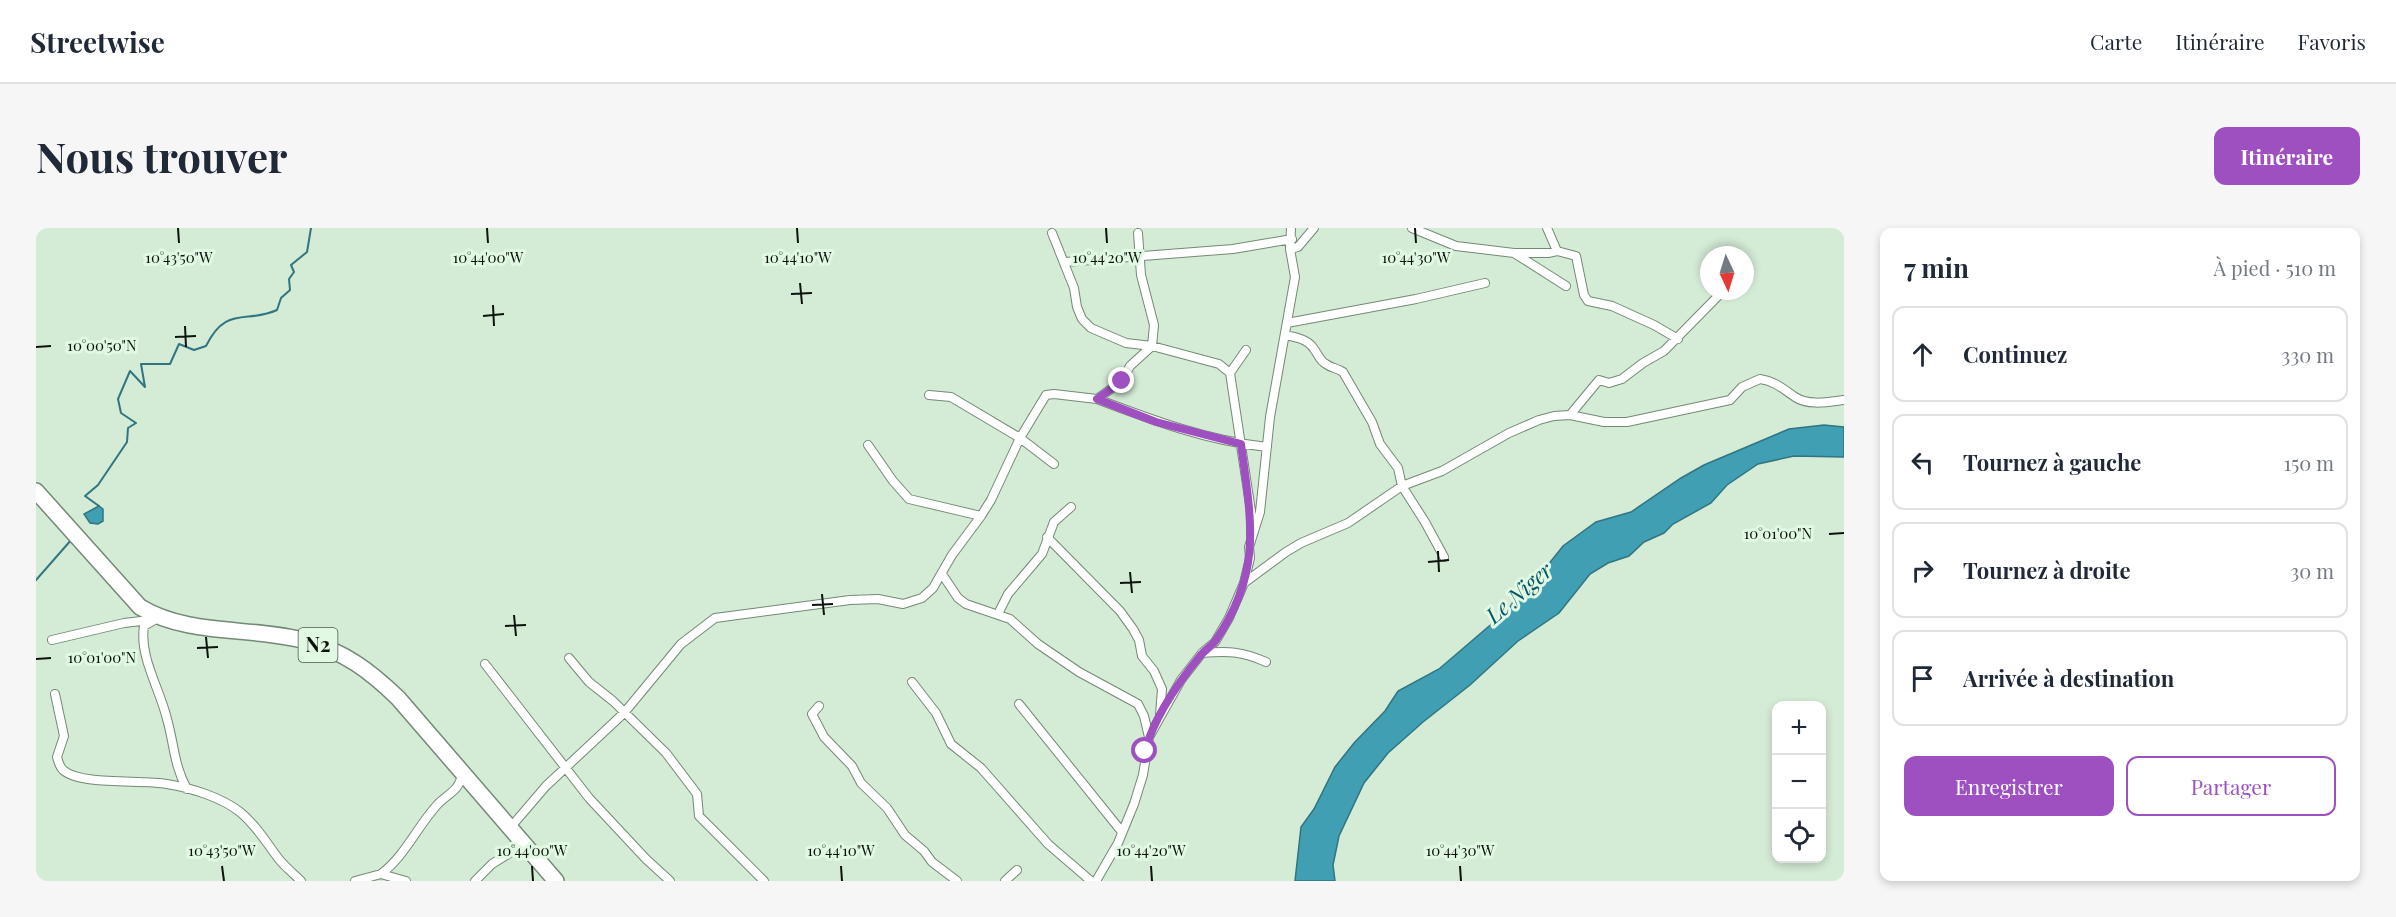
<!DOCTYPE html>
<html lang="fr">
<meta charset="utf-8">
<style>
:root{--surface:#fff;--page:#f6f6f7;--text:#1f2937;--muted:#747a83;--line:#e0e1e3;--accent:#9e50c1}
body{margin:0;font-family:"Playfair Display",serif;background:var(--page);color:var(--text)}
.controls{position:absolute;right:18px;bottom:18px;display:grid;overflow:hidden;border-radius:12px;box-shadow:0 3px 9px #0003}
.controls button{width:54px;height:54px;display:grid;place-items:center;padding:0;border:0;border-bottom:2px solid var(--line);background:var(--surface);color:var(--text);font:30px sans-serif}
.compass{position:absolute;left:1664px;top:18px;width:54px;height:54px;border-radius:50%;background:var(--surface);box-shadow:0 3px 9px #0003;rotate:176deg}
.stop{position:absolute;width:18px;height:18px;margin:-14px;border:4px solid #9e50c1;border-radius:50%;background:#fff}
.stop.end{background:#9e50c1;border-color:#fff;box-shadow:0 2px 6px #0008}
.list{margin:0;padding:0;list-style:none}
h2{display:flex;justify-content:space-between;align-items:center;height:78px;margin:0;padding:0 24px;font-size:26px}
h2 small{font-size:20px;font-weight:400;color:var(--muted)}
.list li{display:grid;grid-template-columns:39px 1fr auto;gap:18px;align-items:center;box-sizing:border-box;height:96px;margin:0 12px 12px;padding:0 12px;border:2px solid var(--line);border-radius:12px}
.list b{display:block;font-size:22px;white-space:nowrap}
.list em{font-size:20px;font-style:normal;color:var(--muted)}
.actions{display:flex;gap:12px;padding:18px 24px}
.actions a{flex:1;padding:14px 0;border:2px solid var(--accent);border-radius:12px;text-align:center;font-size:21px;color:var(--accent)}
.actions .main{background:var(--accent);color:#fff}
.icon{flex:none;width:33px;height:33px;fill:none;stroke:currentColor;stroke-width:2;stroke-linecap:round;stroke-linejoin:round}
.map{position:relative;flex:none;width:1808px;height:653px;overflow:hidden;border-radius:12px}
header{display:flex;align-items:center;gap:36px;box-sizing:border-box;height:84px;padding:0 30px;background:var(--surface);border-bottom:2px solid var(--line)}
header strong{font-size:28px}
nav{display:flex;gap:33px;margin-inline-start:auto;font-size:21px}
.intro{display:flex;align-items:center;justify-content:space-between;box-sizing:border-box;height:144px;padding:0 36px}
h1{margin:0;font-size:42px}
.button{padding:15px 27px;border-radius:12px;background:var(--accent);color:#fff;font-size:21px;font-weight:700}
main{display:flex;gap:36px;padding:0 36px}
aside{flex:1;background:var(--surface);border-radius:12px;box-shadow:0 3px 9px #0003}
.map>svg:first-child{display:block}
.water{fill:#409fb3;stroke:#307581;stroke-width:1.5}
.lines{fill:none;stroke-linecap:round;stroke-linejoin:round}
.stream{stroke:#307581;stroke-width:2}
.street-casing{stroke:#748976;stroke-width:10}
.highway-casing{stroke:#748976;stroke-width:18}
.street{stroke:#fff;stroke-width:8}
.highway{stroke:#fff;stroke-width:15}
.route{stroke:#9e50c1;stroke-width:8}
.ticks{fill:none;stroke:#0b130c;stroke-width:2}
.labels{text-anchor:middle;stroke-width:6;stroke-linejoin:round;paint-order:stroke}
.shield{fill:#e1f8e3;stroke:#4b584c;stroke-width:1.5}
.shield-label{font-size:20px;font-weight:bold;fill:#0b130c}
.water-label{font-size:22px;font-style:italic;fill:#045867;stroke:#e1f8e3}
.ticks-label{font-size:15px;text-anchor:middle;fill:#0b130c;stroke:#e1f8e3;stroke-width:6;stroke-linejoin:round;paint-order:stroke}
</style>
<header>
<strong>Streetwise</strong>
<nav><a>Carte</a><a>Itinéraire</a><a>Favoris</a></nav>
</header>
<div class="intro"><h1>Nous trouver</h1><a class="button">Itinéraire</a></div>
<main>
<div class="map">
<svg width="1808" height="653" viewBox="0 0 1808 653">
<rect width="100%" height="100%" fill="#d4ebd6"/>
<path class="water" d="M1788 197 1808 199V229L1758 228 1722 236 1691 257 1675 275 1637 296 1628 305 1608 314 1593 328 1572 335 1554 346 1523 385 1482 413 1434 457 1387 494 1352 525 1328 555 1303 608 1297 637 1299 653H1259L1265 599 1278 581 1299 539 1318 515 1349 483 1362 463 1403 441 1473 381 1486 358 1504 347 1527 318 1560 294 1595 284 1645 250 1668 237 1753 201Z
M63 278 67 281V293L62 296 54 295 48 286Z"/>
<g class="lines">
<path class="stream" d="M63 278 49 268 62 257 91 214 92 200 100 195 85 185 82 171 94 143 109 159 105 136H134L143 116 158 122 170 118C190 77 210 96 241 82L245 70 254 62 253 51 258 44 255 37 271 24 275 0
M0 352 36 311"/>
<g class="street-casing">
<path id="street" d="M1376 0 1420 18 1478 25H1512L1521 23 1540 28 1548 67 1552 73 1576 78 1618 97 1642 111
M1511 0 1521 23
M1016 5 1038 60 1041 79 1046 91 1055 100 1090 115 1116 118 1183 136 1194 145
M1254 21 1262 19 1278 0
M1478 25 1530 58
M1029 34 1197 21 1256 11
M1251 95 1380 71 1449 55
M1249 107C1259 109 1272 111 1278 121 1282 126 1284 133 1290 136 1295 140 1301 140 1307 144L1336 194 1344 216 1362 240 1366 258 1389 294 1408 329
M1210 122 1194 145 1215 283V306
M893 167 915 169 984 210 1018 236
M1061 171C1116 192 1172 213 1231 219
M1534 187 1563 152 1573 155 1586 151 1607 135 1628 123 1687 63
M832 217 857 253 873 271 945 288
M1011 309 1084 383 1097 401 1103 412 1106 428 1118 443 1126 461 1124 487
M906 346 922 370 930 376 974 391 1002 416 1043 444 1102 476 1108 488 1113 509
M1208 355 1250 324 1265 315 1312 295 1366 258 1406 243 1473 205 1503 192 1518 188 1534 187 1568 194H1591L1694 172 1706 159 1724 151C1739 153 1747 161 1759 169 1773 178 1792 174 1808 172
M962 386 972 366 1006 326 1018 294 1035 279
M122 390 108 398C103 429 124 461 131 491 138 515 138 538 151 561
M16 412 88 395 114 392
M1166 425C1193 423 1205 423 1230 434
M533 430 553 454 577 473 630 525 661 566 663 588 728 653
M449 436 553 570 610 631 634 653
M876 454 900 485 915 516 945 540 1012 616 1055 653
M19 466 28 508 21 529C22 533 24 539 27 542 45 558 106 551 131 556 155 560 185 569 204 584 220 597 230 614 242 630 249 639 258 646 265 653
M983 476 1086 604
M783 478 776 486 788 509 816 538 825 555 851 580 869 607 888 623 896 634 921 653
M474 600 510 558 588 485 645 416 679 390 814 372 842 371 867 376 886 370 897 360 916 327 945 288 955 272 984 210 1010 167 1018 166 1061 171 1086 153 1094 138 1116 118 1118 97 1105 47 1102 5
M345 646C369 628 381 599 401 577 412 565 423 564 426 546
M319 653 345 646 370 653
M439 653 456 636 488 616
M969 653 981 642
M1060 653 1082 615 1098 576 1107 547 1113 509 1145 452 1166 425 1179 414 1193 390 1208 355 1214 330 1213 319 1224 284 1234 189 1259 49 1254 21 1255 0"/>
</g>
<g class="highway-casing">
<path id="highway" d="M0 263 104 379C154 409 216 398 270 413 309 424 334 443 362 470L520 653"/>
</g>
<use href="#street" class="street"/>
<use href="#highway" class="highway"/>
</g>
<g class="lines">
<path class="route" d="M1086 153 1061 171 1120 194 1205 216C1215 292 1227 343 1180 412 1176 418 1169 422 1164 428 1142 455 1118 489 1109 523"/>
</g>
<path class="ticks" d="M142 0 143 15M451 0 452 15M761 0 762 15M1070 0 1071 15M1379 0 1380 15M764 55 766 76M755 66 776 65M457 77 458 98M447 88 468 86M149 98 150 119M139 109 160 108M0 119 15 118M1793 306 1808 305M1402 323 1403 344M1392 334 1413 332M1094 344 1096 365M1084 355 1105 354M786 366 788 387M776 377 797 376M478 387 480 408M469 398 490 397M170 409 172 430M161 420 182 419M0 431 15 430M186 638 188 653M496 638 497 653M805 638 806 653M1115 638 1116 653M1424 638 1425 653"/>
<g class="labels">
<rect class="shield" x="262.5" y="400" width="39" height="34" rx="4.5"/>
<g class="shield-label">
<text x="282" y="424">N2</text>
</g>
<g class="water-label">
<text transform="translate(1483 365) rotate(-41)" y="8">Le Niger</text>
</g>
</g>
<g class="ticks-label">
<text x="143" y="35">10°43'50"W</text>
<text x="452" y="35">10°44'00"W</text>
<text x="762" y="35">10°44'10"W</text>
<text x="1071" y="35">10°44'20"W</text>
<text x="1380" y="35">10°44'30"W</text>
<text x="66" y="123">10°00'50"N</text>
<text x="1742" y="311">10°01'00"N</text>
<text x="66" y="435">10°01'00"N</text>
<text x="186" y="628">10°43'50"W</text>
<text x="496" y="628">10°44'00"W</text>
<text x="805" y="628">10°44'10"W</text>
<text x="1115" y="628">10°44'20"W</text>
<text x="1424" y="628">10°44'30"W</text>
</g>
</svg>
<div class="controls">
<button>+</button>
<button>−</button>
<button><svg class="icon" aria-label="locate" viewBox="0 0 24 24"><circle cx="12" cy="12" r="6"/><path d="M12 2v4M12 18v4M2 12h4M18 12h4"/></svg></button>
</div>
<svg class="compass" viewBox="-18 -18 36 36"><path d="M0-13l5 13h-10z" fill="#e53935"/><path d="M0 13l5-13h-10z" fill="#747a83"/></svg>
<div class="stop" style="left:1109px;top:523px"></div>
<div class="stop end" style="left:1086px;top:153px"></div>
</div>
<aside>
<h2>7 min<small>À pied · 510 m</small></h2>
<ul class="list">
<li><svg class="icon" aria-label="ahead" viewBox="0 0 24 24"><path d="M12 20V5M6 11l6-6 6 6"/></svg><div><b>Continuez</b></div><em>330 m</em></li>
<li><svg class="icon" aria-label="left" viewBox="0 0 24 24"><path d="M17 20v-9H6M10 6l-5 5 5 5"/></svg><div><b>Tournez à gauche</b></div><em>150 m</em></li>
<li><svg class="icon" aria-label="right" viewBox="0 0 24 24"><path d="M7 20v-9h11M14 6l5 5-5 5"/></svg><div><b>Tournez à droite</b></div><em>30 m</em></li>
<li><svg class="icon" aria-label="arrive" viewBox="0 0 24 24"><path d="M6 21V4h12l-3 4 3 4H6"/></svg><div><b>Arrivée à destination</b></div></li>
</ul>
<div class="actions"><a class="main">Enregistrer</a><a>Partager</a></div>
</aside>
</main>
